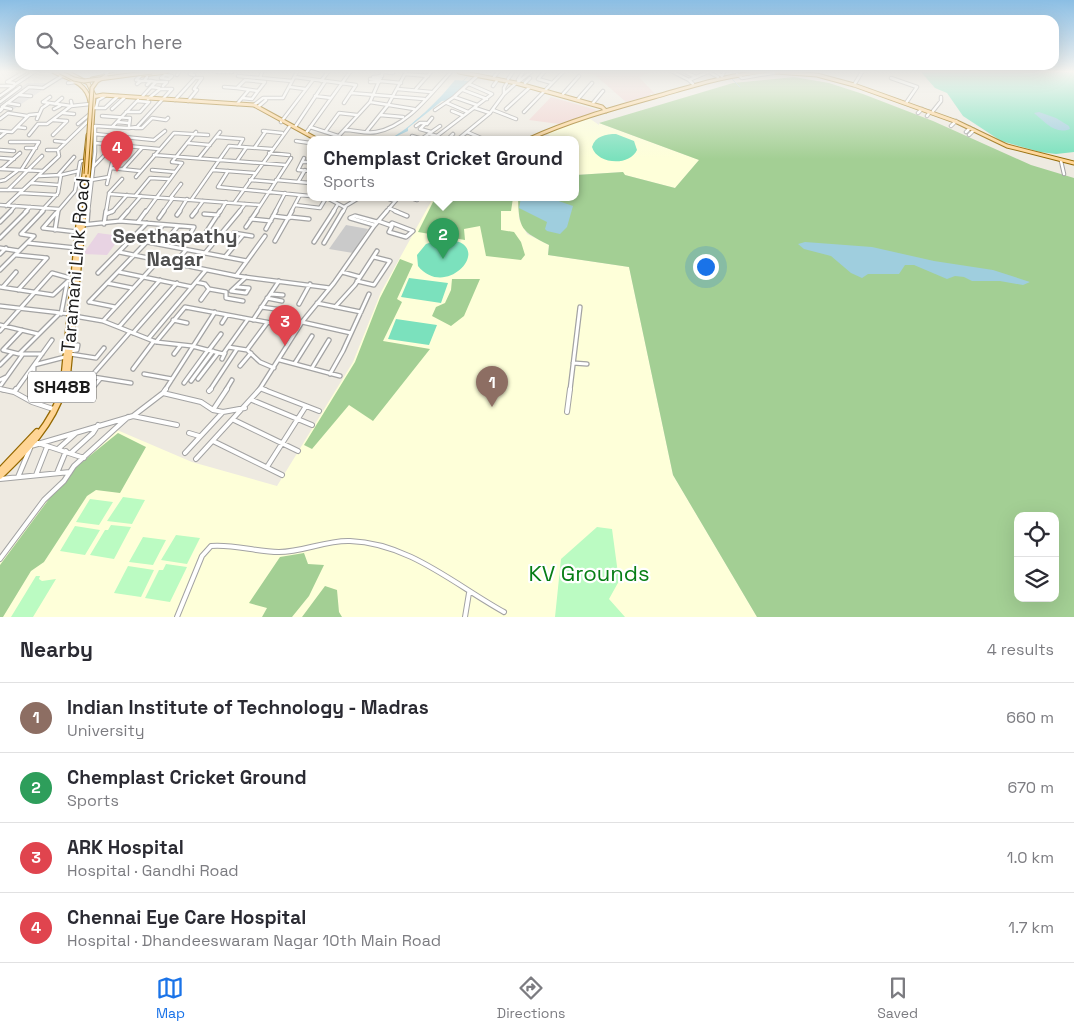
<!DOCTYPE html>
<meta charset="utf-8">
<style>
:root{--surface:#fff;--page:#f7f7f7;--text:#2b2b33;--muted:#7c7c81;--line:#e1e1e2;--accent:#1a73e8}
body{margin:0;font-family:"Space Grotesk",sans-serif;background:var(--page);color:var(--text)}
.controls{position:absolute;right:15px;bottom:15px;display:grid;overflow:hidden;border-radius:10px;box-shadow:0 5px 20px #0002}
.controls button{width:45px;height:45px;display:grid;place-items:center;padding:0;border:0;border-bottom:1px solid var(--line);background:var(--surface);color:var(--text);font:25px sans-serif}
.you{position:absolute;left:705px;top:266px;width:18px;height:18px;margin:-12px;border:4px solid #fff;border-radius:50%;background:#1a73e8;box-shadow:0 0 0 8px #1a73e833}
.badge{display:grid;place-items:center;width:32px;height:32px;border-radius:50%;background:var(--accent);color:#fff;font-size:16px;font-weight:700}
.pin{position:absolute;translate:-50% -41px;filter:drop-shadow(0 1px 2px #0008)}
.pin::after{content:'';position:absolute;top:26px;width:18px;height:15px;background:inherit;clip-path:polygon(0 0,100% 0,50% 100%)}
.popup{position:absolute;left:307px;top:136px;width:272px;height:65px;box-sizing:border-box;display:grid;place-content:center;border-radius:10px;background:var(--surface);filter:drop-shadow(0 1px 4px #0005);font-size:16px;white-space:nowrap;color:var(--muted)}
.popup b{font-size:19px;color:var(--text)}
.popup::after{content:'';position:absolute;left:50%;top:100%;margin-left:-10px;border:10px solid transparent;border-top-color:var(--surface)}
.list{margin:0;padding:0;list-style:none}
h2{display:flex;justify-content:space-between;align-items:center;height:65px;margin:0;padding:0 20px;font-size:21px}
h2 small{font-size:16px;font-weight:400;color:var(--muted)}
.list li{display:grid;grid-template-columns:32px 1fr auto;gap:15px;align-items:center;box-sizing:border-box;height:70px;padding:0 20px;border-top:1px solid var(--line)}
.list b{display:block;font-size:19px;white-space:nowrap}
.list p{margin:0;font-size:16px;white-space:nowrap;color:var(--muted)}
.list em{font-size:16px;font-style:normal;color:var(--muted)}
.icon{flex:none;width:28px;height:28px;fill:none;stroke:currentColor;stroke-width:2;stroke-linecap:round;stroke-linejoin:round}
.map{position:relative;flex:none;width:1074px;height:617px;overflow:hidden}
.search{position:absolute;background:var(--surface);box-shadow:0 5px 20px #0002;left:15px;right:15px;top:15px;height:55px;display:flex;align-items:center;gap:12px;box-sizing:border-box;padding:0 18px;border-radius:15px;color:var(--muted);font-size:19px}
.sheet{height:345px;background:var(--surface)}
nav{display:flex;justify-content:space-around;align-items:center;box-sizing:border-box;height:70px;border-top:1px solid var(--line);background:var(--surface);font-size:14px;color:var(--muted)}
nav a{display:grid;justify-items:center;gap:2px}
nav .on{color:var(--accent)}
.map>svg:first-child{display:block}
.residential{fill:#dad9d9}
.commercial{fill:#f0d2cf}
.industrial{fill:#e8d3e3}
.education{fill:#feffd9}
.religious{fill:#cacaca}
.forest{fill:#a3cf94;fill-rule:evenodd}
.park{fill:#bbfbc2}
.pitch{fill:#7be1bd}
.water{fill:#9fcede}
.lines{fill:none;stroke-linecap:round;stroke-linejoin:round}
.stream{stroke:#9fcede;stroke-width:1}
.minor-far2-casing{stroke:#a3a3a3;stroke-width:4.5}
.minor-far1-casing{stroke:#a3a3a3;stroke-width:5.5}
.minor-casing{stroke:#a3a3a3;stroke-width:6}
.major-far2-casing{stroke:#946800;stroke-width:5}
.major-far1-casing{stroke:#946800;stroke-width:7}
.major-casing{stroke:#946800;stroke-width:8}
.minor-far2{stroke:#fff;stroke-width:2.5}
.minor-far1{stroke:#fff;stroke-width:3}
.minor{stroke:#fff;stroke-width:4}
.major-far2{stroke:#ffd595;stroke-width:3}
.major-far1{stroke:#ffd595;stroke-width:4.5}
.major{stroke:#ffd595;stroke-width:5.5}
.major-bridge-casing{stroke:#946800;stroke-width:5;stroke-linecap:butt}
.major-bridge{stroke:#ffd595;stroke-width:3}
.labels{text-anchor:middle;stroke-width:4.5;stroke-linejoin:round;paint-order:stroke}
.shield{fill:#fff;stroke:#606060;stroke-width:1}
.shield-label{font-size:18px;font-weight:bold;fill:#1c1c1c}
.street-label{font-size:19px;fill:#1c1c1c;stroke:#fff}
.neighbourhood-label{font-size:20px;font-weight:bold;fill:#4f4f4f;stroke:#fff}
.near-park-label{font-size:22px;fill:#077e15;stroke:#fff}
</style>
<div class="map">
<svg width="1074" height="617" viewBox="0 0 1074 617">
<rect width="100%" height="100%" fill="#eeeae1"/>
<path class="residential" d="M63 76 14 109 0 107V103L27 83H50Z"/>
<path class="commercial" d="M576 72H652L639 77 655 94 650 93 651 95 626 102 595 75Z
M551 97 597 110 592 113 559 124 529 120Z"/>
<path class="industrial" d="M98 233 121 236 107 255 83 254Z"/>
<path class="education" d="M589 118 599 125V123L699 160 675 188 625 175 623 172 576 175V140H558L545 133Z
M433 198H518L519 219 527 234 549 245 548 255 629 267 673 475 757 617H0V562L45 501 69 475 70 471 117 430 192 462 277 486 353 362 381 292Z"/>
<path class="religious" d="M346 225 368 229 353 253 329 249Z"/>
<path class="forest" d="M794 77 829 83 863 94 933 121 1031 165 1074 178V617H757L673 475 629 267 548 255 549 245C521 231 519 229 518 198H576V175L623 172 625 175 675 188 699 160 599 123 733 83ZM1018 516H1055V598H1018Z
M435 198H513L511 211H501V230L514 232 521 242 525 255 521 260 486 256 480 226 464 229 465 240 418 232Z
M400 259 413 264 397 299 402 302 383 341 430 349 373 421 349 405 312 449 304 445 355 362 380 298Z
M452 279H480L464 316 451 326 432 316 436 307 445 303 451 290Z
M118 433 146 447 120 493 96 490 87 496 44 562 31 571 3 617H0V565L49 499 76 467Z
M304 553 308 564 324 565 309 596 292 617H262L267 608 249 603 280 557Z
M325 586 337 590 339 612 342 617H302Z"/>
<path class="park" d="M123 497 145 500 132 524 107 521Z
M90 499 113 502 99 525 76 522Z
M111 525 131 527 114 559 90 555 105 530H108Z
M75 526 100 530 85 555 60 551Z
M597 527 612 529 619 581 609 599 625 617H555L561 559Z
M176 535 200 538 187 564 161 560Z
M143 537 166 540 153 565 129 562Z
M166 564 187 567 170 602 145 598 159 570H163Z
M128 566 154 570 141 597 114 593Z
M36 576H40L39 579 42 581 56 579 33 617H11Z"/>
<path class="pitch" d="M921 72H1074V152L1056 154 1040 152 1001 141 963 116 947 93 935 88Z
M616 134 634 141 637 150C629 167 597 164 592 147 595 136 606 134 616 134Z
M441 239C501 239 448 303 418 266L417 255 426 244Z
M409 278 448 283 441 303 401 297Z
M396 319 437 325 429 345 388 339Z"/>
<path class="water" d="M455 80 470 81C462 89 453 101 442 101L408 128V131L388 140C411 128 439 100 455 80Z
M1039 112 1056 118 1069 126 1070 129C1055 135 1045 122 1034 113Z
M521 198H550L573 206 567 227 560 234 547 231 545 229 547 222 519 208Z
M805 242 872 247 934 261 993 270 1030 282 1023 285 1000 281H972L964 277 955 276 947 279 914 265H905L899 274H868L862 278 851 273 831 256 804 249 798 244Z"/>
<g class="lines">
<path class="stream" d="M730 77 740 87
M463 81 467 77
M413 123 425 113"/>
<g class="minor-far2-casing">
<path id="minor-far2" d="M192 72 190 74 194 75
M217 72H232
M262 72 260 78 292 81
M383 72 393 73
M544 72 538 79 552 83
M673 72 689 80
M685 72 696 77
M709 72 718 77
M716 72 722 76 724 72
M405 74 428 76
M737 74 742 78 778 72
M165 75 172 76 169 79 161 78Z
M177 75 179 72
M238 76 260 78
M295 77 356 85 344 103
M373 77 382 76
M494 77 498 72
M101 78 108 72
M891 78 917 87 906 103
M508 79 513 72
M245 80 265 82 258 91 237 88Z
M380 80 370 79 381 78
M518 80 523 72
M141 81H144L147 77
M146 81H151L147 85
M151 81 156 82 152 86
M321 81 328 72
M380 81 401 83
M156 82H167L163 86
M370 82H379
M518 82 531 72
M14 83 7 82 24 72
M68 83 76 82
M525 83 530 78
M137 84 141 81 136 80 141 75
M693 84 689 80 708 72
M854 85 862 72
M0 86H13L34 72
M493 86 498 79
M224 87 237 88
M290 87 305 89
M398 89 431 92
M416 89 431 72
M463 90 487 99
M351 93 424 99
M504 94V88L508 81
M563 94 579 76
M19 95 31 96
M0 96 14 86
M315 96 331 98
M454 97 477 105
M141 98 151 87 159 88
M242 98 252 99 258 91
M578 99 592 83
M175 100 195 78H202L194 89 197 90 188 101
M71 101 72 106
M0 102 20 87
M43 102 71 106 90 104
M43 102 50 97
M370 102 414 109
M7 103 19 105
M447 103 468 112
M593 103 603 91
M55 104 62 98
M237 104 248 91
M254 105 263 98H283L297 72
M258 107 266 100
M94 108H105L118 96
M96 108 98 100 105 96
M475 108 490 113
M0 109H2L0 111
M11 109 2 107 29 87 43 88 62 76
M54 109 60 106
M112 109 125 97
M506 109 530 87
M435 110 454 97 477 76
M493 110 516 119
M452 111 462 115
M933 111 941 101V97
M126 112H140L149 102 137 101
M524 112 563 72
M63 113 74 114
M918 113 922 109
M380 115 403 117
M102 116 130 118 129 126
M927 116 930 112
M0 119 8 113 27 116
M37 119 42 108 48 104
M53 120 67 121 53 135
M117 122 128 123
M281 122 313 80
M78 124 90 114
M427 124 432 118
M95 126 128 128
M113 126 138 100
M416 126 420 123H426L420 129 431 132
M951 126 956 121
M17 127 25 128
M295 127 325 82
M310 127 338 136
M129 128 137 127 172 89H160L148 99
M135 128H142L152 118 166 120 168 118
M345 130C355 130 366 134 376 132 407 127 431 93 451 72
M0 131 12 132 29 115 39 114
M263 131 282 133
M367 131 388 105 406 72
M325 132 339 113 357 115
M467 132 481 138 478 140
M966 132 970 128
M306 133 350 72
M95 134 154 140 165 131
M429 134 437 136 492 94 469 84
M29 135 38 124H47L71 106
M969 135 974 130
M412 136 422 139
M0 137 6 132
M216 137 243 139 239 146
M335 140 370 102 383 72
M420 140 440 126
M447 140 453 134
M457 140 490 113 504 94 516 83
M55 141 66 142
M296 141 310 143
M10 142H39L22 169
M95 143 159 149
M187 143 210 145
M255 147 266 131
M26 148H36
M0 150 14 151
M47 150H58
M269 153 289 155
M154 155 286 165
M0 158 14 159
M199 158 220 132
M304 158 298 170 310 171
M237 161 246 148
M1061 161 1064 174
M302 162H310
M94 166 114 145
M111 168 140 171
M0 169 43 171
M2 169 20 153
M123 169 142 148
M152 170 175 172
M213 170 254 173
M228 171 218 187 310 196
M58 175 74 157
M39 176 61 175 78 171
M136 177 174 133 208 135
M91 180 109 177
M250 180 275 182
M276 180 310 183
M0 181 5 180 17 171
M298 182 305 170
M31 183 59 185
M107 184 112 163 127 146
M0 190H22
M8 190 42 156
M20 193 57 195
M109 193 122 179
M109 194 260 205
M136 195 150 178 169 179
M171 197 181 184
M327 198 344 207 359 198
M386 198 395 201
M411 198 417 200
M192 199 229 146 272 149
M235 202 290 126
M0 205 59 209
M295 205 320 208 326 198
M6 206 59 156 58 150 90 119
M44 208 58 193 61 175
M389 208 398 212
M10 212 15 206
M25 212 30 207
M41 212 45 208
M57 212 75 191 80 162 82 161
M88 212 95 152V126
M106 212 109 194
M112 212 127 195
M127 212 141 196
M146 212 182 163 172 162 196 132
M163 212 173 198
M179 212 187 199
M195 212 203 201
M220 212 226 202
M239 212 245 204
M256 212 291 158
M275 212 285 193
M291 212 300 195
M333 212 338 204
M343 212 346 206
M386 212 398 198"/>
</g>
<g class="minor-far1-casing">
<path id="minor-far1" d="M395 211 407 216
M56 213 43 228 77 232
M106 214 113 211
M204 214 218 215
M177 215 180 211
M192 216 196 211
M273 216 289 218
M290 217 309 219
M159 218 164 211
M251 219 271 221
M120 220 128 211
M378 221 392 226 389 232 406 237 413 231 392 223 390 225
M0 222 11 211
M138 222 146 211
M87 224 88 211
M104 224 106 211
M82 225 120 221 194 227 188 238 215 242
M374 225 350 218 355 216 377 222
M246 227 257 211
M266 229 276 211
M55 230 58 211
M234 233 252 236
M169 237 178 226
M0 238 27 211
M201 240 220 211
M275 241 292 211
M147 242 247 261
M314 242 334 211
M28 243 76 248
M324 243 343 211
M0 248 19 251
M119 252 237 276 330 288
M205 253 240 211
M0 254 6 248
M17 255 47 258
M225 257 243 235
M175 263 186 250
M0 270 34 236 21 234 43 211
M119 272 192 287
M342 272 360 277
M98 273 147 223
M236 276 265 236
M357 281 374 285 390 261 374 257
M196 282 205 284 209 289 226 292V298L243 301
M107 283 132 288
M0 287 53 295 68 281
M3 287 16 272
M237 287 249 288 246 293 231 291 246 277
M18 290 47 258
M271 294 283 295
M267 298 282 301
M201 300 209 289
M89 302 163 225
M90 302 115 307
M317 303 361 312
M299 304 310 284
M0 306 70 314
M261 307 290 311
M335 307 355 285 377 251
M61 314 67 283
M74 316 103 321 156 342 192 346 223 354 248 319
M173 320 187 323
M253 320 279 281
M103 321 159 260
M302 322 351 333
M222 323 227 315
M0 325 38 334
M119 327 160 280
M0 331 52 273 70 278
M133 333 177 283
M149 338 206 270
M156 342 185 307 298 328
M228 347 247 350 260 362 274 368
M3 350 19 354H42
M3 350 22 330
M209 350 221 334
M247 350 267 323
M70 351 77 350 78 345H71
M19 354 58 315
M70 354 96 358 104 348
M174 354 180 346
M222 359 225 353
M280 360 340 376
M295 363 312 336
M573 363 587 364
M0 365 12 353
M240 366 251 353
M312 368 329 340
M133 369 154 341
M68 373 131 383
M144 374 172 379
M330 374 343 351 369 294
M198 379 218 353
M0 380 6 377
M191 381 213 351
M184 383 208 350
M1 385 23 354
M81 388 130 332
M261 388 266 390
M0 389 4 390
M16 390 52 340
M33 390 34 365 65 357
M91 390 100 379
M165 390 215 312
M210 390 237 349
M226 390 232 380
M259 390 302 322 334 283 374 226 387 211
M570 390 580 307"/>
</g>
<g class="minor-casing">
<path id="minor" d="M0 389 14 392
M16 389 14 392 32 402 53 409
M262 389 319 411
M209 391 211 389
M163 393 201 402 213 410 223 412 245 408
M86 395 92 389
M252 400 312 425
M32 401 33 389
M213 410 227 389
M567 412 570 389
M133 416 177 425
M234 420 298 451
M189 433 199 436
M213 441 282 475
M38 443 84 458
M58 449 76 433
M71 453 93 433 98 425
M185 453 222 413
M196 459 260 389
M267 467 306 406
M57 473 66 451
M36 475 47 447
M18 477 31 446 133 416 163 393 166 389
M0 479 70 472
M0 559 44 500 64 481 74 466 128 417
M177 617 202 556 211 546C234 544 256 552 279 552 303 552 326 540 350 541 409 543 455 585 504 612
M465 617 469 593"/>
</g>
<g class="major-far2-casing">
<path id="major-far2" d="M54 72C70 79 87 83 90 102
M67 72 88 83 94 95 89 169 84 212
M459 72 516 83 602 107 606 111
M776 72 817 75 854 85 957 122 1007 146 1074 163
M122 73 134 72
M142 75 166 72
M92 79 125 72
M92 97 103 95 254 105 318 140
M527 140C568 121 611 109 654 97 690 87 725 75 763 72
M80 212 88 135"/>
</g>
<g class="major-far1-casing">
<path id="major-far1" d="M60 390 64 374 80 211
M63 390 68 373 84 211"/>
</g>
<g class="major-casing">
<path id="major" d="M58 398 60 389
M0 471 37 432
M0 476C27 450 52 425 63 389"/>
</g>
<use href="#minor-far2" class="minor-far2"/>
<use href="#minor-far1" class="minor-far1"/>
<use href="#minor" class="minor"/>
<use href="#major-far2" class="major-far2"/>
<use href="#major-far1" class="major-far1"/>
<use href="#major" class="major"/>
<g class="major-bridge-casing">
<path id="major-bridge" d="M60 72 74 79 84 81 152 72
M86 174 92 88 97 81 106 76"/>
</g>
<use href="#major-bridge" class="major-bridge"/>
</g>
<linearGradient id="sky" x2="0" y2="1"><stop stop-color="#8bbee4"/><stop offset="0.45" stop-color="#f7f6f2"/><stop offset="1" stop-color="#f7f6f2" stop-opacity="0"/></linearGradient>
<rect width="1074" height="159" fill="url(#sky)"/>
<g class="labels">
<rect class="shield" x="28" y="371.5" width="68" height="31" rx="4"/>
<g class="shield-label">
<text x="62" y="393">SH48B</text>
</g>
<g class="street-label">
<text transform="translate(75 265) rotate(-85)" y="7">Taramani Link Road</text>
</g>
<g class="neighbourhood-label">
<text x="175" y="243">Seethapathy<tspan x="175" dy="23">Nagar</tspan></text>
</g>
<g class="near-park-label">
<text x="589" y="581">KV Grounds</text>
</g>
</g>
</svg>
<div class="controls">
<button><svg class="icon" aria-label="locate" viewBox="0 0 24 24"><circle cx="12" cy="12" r="6"/><path d="M12 2v4M12 18v4M2 12h4M18 12h4"/></svg></button>
<button><svg class="icon" aria-label="layers" viewBox="0 0 24 24"><path d="M12 4l9 5-9 5-9-5zM3 14l9 5 9-5"/></svg></button>
</div>
<div class="you"></div>
<div class="pin badge" style="left:492px;top:407px;background:#8d6e63">1</div>
<div class="pin badge" style="left:443px;top:259px;background:#2e9e5b">2</div>
<div class="popup"><b>Chemplast Cricket Ground</b>Sports</div>
<div class="pin badge" style="left:285px;top:346px;background:#e0444e">3</div>
<div class="pin badge" style="left:117px;top:172px;background:#e0444e">4</div>
<div class="search"><svg class="icon" aria-label="search" viewBox="0 0 24 24"><circle cx="10" cy="10" r="6"/><path d="M15 15l6 6"/></svg>Search here</div>
</div>
<section class="sheet">
<h2>Nearby<small>4 results</small></h2>
<ul class="list">
<li><span class="badge" style="background:#8d6e63">1</span><div><b>Indian Institute of Technology - Madras</b><p>University</p></div><em>660 m</em></li>
<li><span class="badge" style="background:#2e9e5b">2</span><div><b>Chemplast Cricket Ground</b><p>Sports</p></div><em>670 m</em></li>
<li><span class="badge" style="background:#e0444e">3</span><div><b>ARK Hospital</b><p>Hospital · Gandhi Road</p></div><em>1.0 km</em></li>
<li><span class="badge" style="background:#e0444e">4</span><div><b>Chennai Eye Care Hospital</b><p>Hospital · Dhandeeswaram Nagar 10th Main Road</p></div><em>1.7 km</em></li>
</ul>
</section>
<nav>
<a class="on"><svg class="icon" aria-label="map" viewBox="0 0 24 24"><path d="M3 6l6-2 6 2 6-2v14l-6 2-6-2-6 2zM9 4v14M15 6v14"/></svg>Map</a>
<a><svg class="icon" aria-label="directions" viewBox="0 0 24 24"><path d="M12 3l9 9-9 9-9-9zM9 14v-3h6M13 9l2 2-2 2"/></svg>Directions</a>
<a><svg class="icon" aria-label="saved" viewBox="0 0 24 24"><path d="M7 4h10v16l-5-4-5 4z"/></svg>Saved</a>
</nav>
